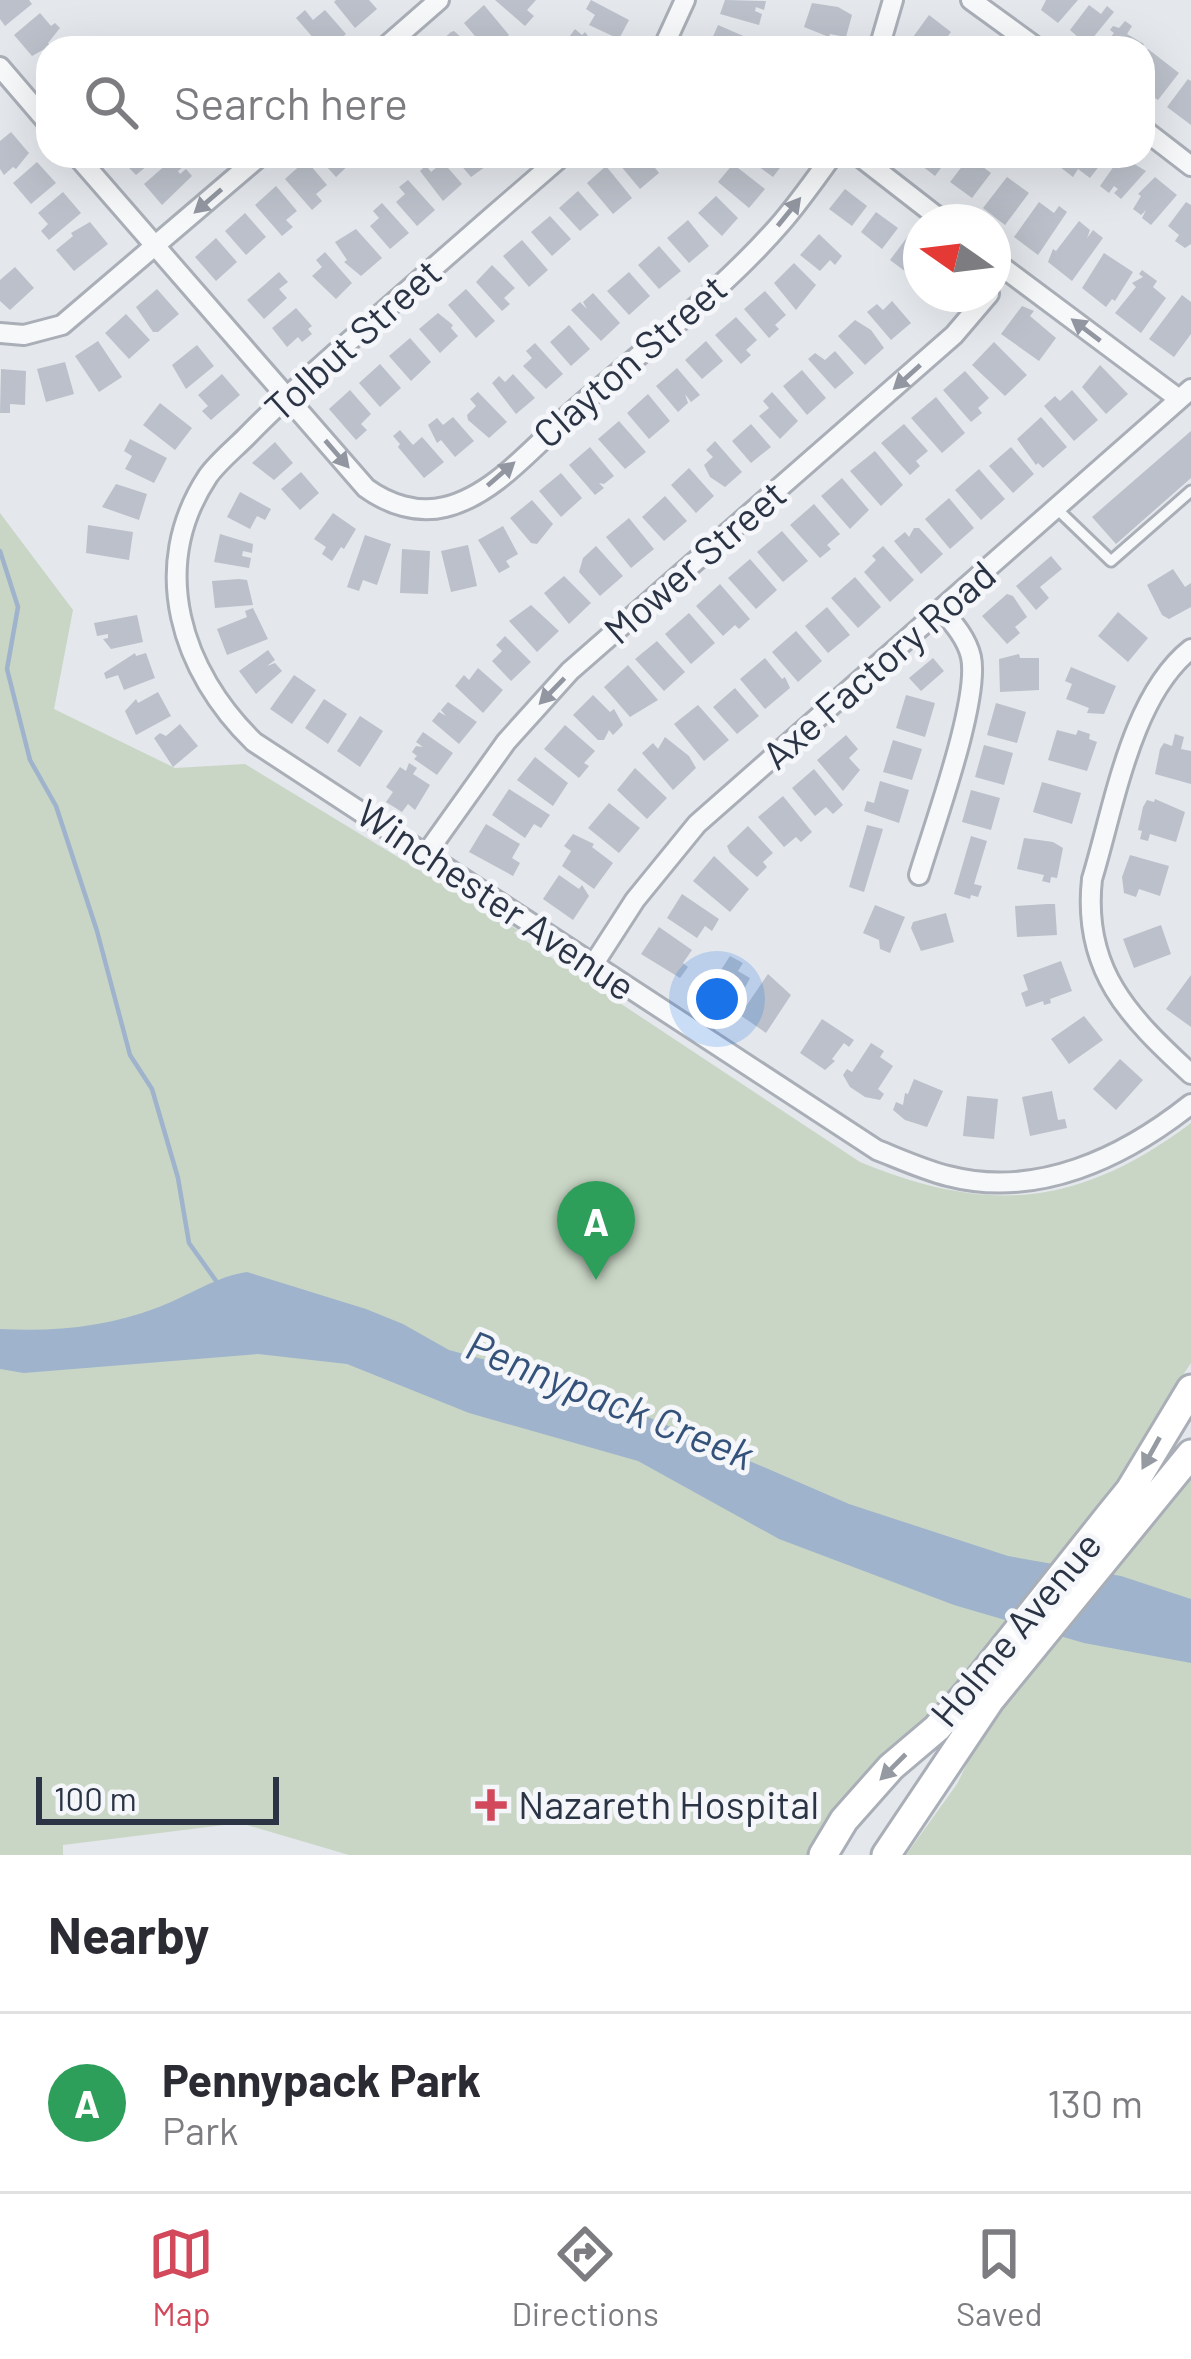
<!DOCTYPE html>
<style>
:root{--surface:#fff;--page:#f7f7f7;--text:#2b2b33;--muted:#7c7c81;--line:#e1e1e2;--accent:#d1495b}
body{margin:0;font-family:Barlow,sans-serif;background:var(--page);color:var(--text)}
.compass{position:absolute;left:903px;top:204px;width:108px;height:108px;border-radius:50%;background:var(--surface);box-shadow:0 12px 48px #0002;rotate:284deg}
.scale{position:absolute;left:36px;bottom:30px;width:243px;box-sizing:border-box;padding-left:12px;border:6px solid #2b3445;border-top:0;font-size:33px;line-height:42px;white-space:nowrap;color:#2b3445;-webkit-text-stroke:9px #f4f6f9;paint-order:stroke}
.you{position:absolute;left:717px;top:999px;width:42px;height:42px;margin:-30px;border:9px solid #fff;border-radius:50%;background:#1a73e8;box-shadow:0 0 0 18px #1a73e833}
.badge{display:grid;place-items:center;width:78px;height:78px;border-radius:50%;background:var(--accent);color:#fff;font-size:39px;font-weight:700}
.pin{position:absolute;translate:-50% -99px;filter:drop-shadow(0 3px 6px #0008)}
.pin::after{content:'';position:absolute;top:63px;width:42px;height:36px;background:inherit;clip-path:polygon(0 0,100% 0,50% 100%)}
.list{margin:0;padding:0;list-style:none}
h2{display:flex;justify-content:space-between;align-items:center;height:156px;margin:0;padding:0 48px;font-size:51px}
h2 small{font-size:39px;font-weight:400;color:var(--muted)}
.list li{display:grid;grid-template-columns:78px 1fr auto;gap:36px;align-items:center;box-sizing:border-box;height:180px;padding:0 48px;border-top:3px solid var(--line)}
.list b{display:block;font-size:45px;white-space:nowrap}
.list p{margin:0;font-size:39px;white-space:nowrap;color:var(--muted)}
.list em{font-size:39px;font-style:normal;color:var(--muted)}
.icon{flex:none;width:66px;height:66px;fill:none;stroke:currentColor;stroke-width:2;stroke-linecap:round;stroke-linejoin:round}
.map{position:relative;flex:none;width:1191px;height:1855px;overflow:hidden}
.search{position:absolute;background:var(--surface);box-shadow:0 12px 48px #0002;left:36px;right:36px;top:36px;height:132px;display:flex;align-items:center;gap:30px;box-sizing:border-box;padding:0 42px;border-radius:36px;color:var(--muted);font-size:45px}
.sheet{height:336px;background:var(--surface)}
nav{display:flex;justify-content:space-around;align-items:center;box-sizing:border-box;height:168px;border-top:3px solid var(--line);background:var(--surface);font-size:33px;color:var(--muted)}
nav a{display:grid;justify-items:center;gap:6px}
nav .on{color:var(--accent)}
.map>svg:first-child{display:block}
.green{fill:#c9d6c5}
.water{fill:#9fb4cc}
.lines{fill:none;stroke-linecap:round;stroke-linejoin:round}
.stream{stroke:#9fb4cc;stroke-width:4.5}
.building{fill:#bbc0ca}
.service-casing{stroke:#a9aeb7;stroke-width:15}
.minor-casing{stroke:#a9aeb7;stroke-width:24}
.secondary-casing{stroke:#a9aeb7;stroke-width:33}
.service{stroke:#f7f8fa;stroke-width:9}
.minor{stroke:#f7f8fa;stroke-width:18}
.secondary{stroke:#fff;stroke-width:27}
.oneway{fill:#9196a0}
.oneway2{fill:#959aa2}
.poi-dot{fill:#d1495b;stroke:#f4f6f9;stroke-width:4.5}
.labels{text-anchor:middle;stroke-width:10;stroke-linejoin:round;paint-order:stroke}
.street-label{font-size:39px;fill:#2b3445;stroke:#f4f6f9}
.poi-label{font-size:39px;fill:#2b3445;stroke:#f4f6f9;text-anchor:start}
.water-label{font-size:42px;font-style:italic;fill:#34527a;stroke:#f4f6f9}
</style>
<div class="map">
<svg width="1191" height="1855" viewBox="0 0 1191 1855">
<rect width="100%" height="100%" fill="#e4e7ec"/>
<path class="green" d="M0 513 73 610 54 709 175 768 245 764 518 930 514 933 860 1162C989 1215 1079 1207 1191 1123V1363L1160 1409 1126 1474 1171 1494 1191 1477V1855H906L957 1784 987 1723 958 1688C897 1741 849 1785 807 1855H349L240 1823 63 1845V1855H0Z"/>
<path class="water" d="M247 1272 366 1309 403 1324 449 1350 567 1382 849 1504 1008 1556 1121 1576 1191 1599V1663L1084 1643 954 1605 779 1539 638 1461 469 1413 347 1364 258 1354 24 1373 0 1369V1329C55 1332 107 1327 159 1307 188 1296 217 1276 247 1272Z"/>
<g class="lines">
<path class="stream" d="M0 551 18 607 7 669 30 760 56 806 97 931 130 1055 152 1089 178 1178 189 1243 219 1285"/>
</g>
<path class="building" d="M0 0H29L32 4 5 26 0 19Z
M336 0H369L377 9 355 28 334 2Z
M495 0H536L527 10 534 16 525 26Z
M591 0 629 20 619 39 589 25 595 15 586 9Z
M725 0 766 1 764 10 756 7 755 11 762 14 759 25 720 14Z
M1046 0H1078L1058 23 1041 10Z
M812 3 838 7 852 15 846 37 830 34 829 37 804 27Z
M484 5 509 35 501 42 497 37 485 48 464 23Z
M1089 5 1101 14 1107 6 1114 12 1087 45 1070 30Z
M305 10 313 20 325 10 346 34 330 48H322L296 18Z
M40 13 51 26 55 23 60 28 48 43 50 46 32 56 14 35Z
M929 15 951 32 939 48H905Z
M1125 21 1132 26 1127 34 1144 44 1141 48H1102L1114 33 1110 30 1113 26 1119 28Z
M718 25 748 38 743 48H708Z
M575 29 582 35 585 32 597 48H561Z
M454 31 473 48H433L451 32Z
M1148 49 1179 73 1158 100 1143 90V56Z
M1188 79 1191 81V125L1167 107Z
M11 132 29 153 16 169 13 167 4 175 0 169V141Z
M117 156H159L136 175Z
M176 156 184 166 178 171 180 174 186 169 192 176 162 205 144 184Z
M317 156H354L356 158 336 177Z
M453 156H485L489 164 471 177Z
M619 156H646L659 173 640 189 615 159Z
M750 156H789L773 177 748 159Z
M915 156H950L935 176 913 159Z
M970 156 984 158 979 164 991 173 972 198 950 182Z
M1068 156H1107L1090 178 1078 169 1073 177 1060 167Z
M1121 156 1146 171 1121 199 1114 193 1118 189 1114 186 1109 193 1100 186Z
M306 160 327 185 316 194 322 201 312 210 285 179Z
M37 162 56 183 31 204 13 183Z
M443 162 462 184 443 201 420 171 426 165 431 172Z
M733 164 765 189 749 208 718 182Z
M606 166 632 198 613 214 587 183Z
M1007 177 1029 193 1005 225 983 208Z
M1155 177 1177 195 1151 225 1142 218 1146 210 1141 215 1133 209 1141 196 1138 194Z
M408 180 435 210 417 226 396 202 405 194 399 187Z
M276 186 297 211 286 220 293 227 282 236 255 205Z
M845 189 867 206 852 226 829 209Z
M578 191 599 215 580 231 559 208Z
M63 192 81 213 49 240 41 231 48 224 38 213Z
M716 196 738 218 722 236 698 213Z
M1039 202 1054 213 1059 206 1067 212 1038 255 1014 237Z
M1186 202 1191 205V244L1185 248 1175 241 1179 235 1168 226Z
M382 203 409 233 390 249 370 226 379 218 373 211Z
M876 212 898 228 882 249 861 232Z
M245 213 266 237 246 255 225 231Z
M550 216 571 239 552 256 531 232Z
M688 220 709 246 689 263 667 238Z
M1079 221 1090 230 1087 238 1093 230 1103 238 1072 281 1048 262 1053 249 1056 251Z
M90 222 108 244 74 271 56 250 73 236 71 233Z
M356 229 382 258 361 276 344 262 347 260 335 242Z
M819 234 842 256 835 265 830 260 820 271 800 255Z
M908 236 921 245V260L910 275 890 260Z
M216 238 237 262 216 281 195 257Z
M522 240 548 270 529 287 503 256Z
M659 246 681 271 659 289 638 265Z
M325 252 352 283 336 299 312 276 322 267 316 260Z
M1104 253 1133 272 1115 301 1112 299 1106 307 1082 288Z
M794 263 816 285 796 310 774 283Z
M492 265 515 288 504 298 510 304 502 311 476 282Z
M15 267 34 288 10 310 0 301V280Z
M1142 270 1157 281 1153 287 1166 298 1141 333 1115 313 1136 287 1132 283 1143 277 1139 274Z
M279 272 288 282 279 289 287 298 264 319 247 300Z
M629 272 650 296 629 315 607 291Z
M157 289 179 314 158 332H153L136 307Z
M466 289 495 321 476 338 448 305Z
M765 291 786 315 775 325 779 329 769 338 744 309Z
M593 293 620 323 601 341 571 310 580 302 587 309 583 302Z
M1182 295 1191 302V334L1174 357 1149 339Z
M892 301 911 323 891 340 867 312 877 304 883 310Z
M1022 306 1034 311 1030 316 1056 338 1039 361 1001 334Z
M296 308 312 326 308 329 312 334 302 342 298 337 287 347 272 328Z
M438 313 453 325 451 328 458 336 440 353 419 329Z
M126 314 150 340 129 359 105 333Z
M736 317 757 340 746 350 751 355 741 364 715 335Z
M855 320 871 330 884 348 865 365 838 336Z
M569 325 590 349 571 366 550 342Z
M410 338 431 362 411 381 389 356Z
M98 341 122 377 99 392 75 356Z
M706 341 723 361 702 379 685 360Z
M994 342 1027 375 1005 396 972 365Z
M535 343 563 374 546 389 523 366 532 358 526 351Z
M197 345 214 366 186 389 172 365Z
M835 351 854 373 835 389 808 359 815 353 825 360Z
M65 362 74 394 46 402 37 369Z
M380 364 401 388 380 407 359 383Z
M1100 365 1128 394 1106 414 1082 387Z
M677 368 700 395 691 402 685 394 688 403 678 412 656 386Z
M1 369 26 371 25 405 10 404V413H0Z
M802 370 826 398 807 415 783 386Z
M965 371 989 398 978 408 982 413 971 422 943 390Z
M222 374 240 395 211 420 202 411 208 406 198 395Z
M513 374 535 398 516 414 492 383 499 376 505 382Z
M350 390 371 414 361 424 367 430 356 440 329 409Z
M1072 390 1098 420 1074 441 1044 406 1055 396 1060 401Z
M478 392 507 422 489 438 468 420 467 415 476 406 470 399Z
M772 392 798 421 780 439 759 416 769 408 763 401Z
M648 394 670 421 649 439 627 413Z
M936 397 965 433 942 453 911 418Z
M160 403 192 428 175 450 143 425Z
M453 417 474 441 455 457 441 440 437 443 428 425 437 418 443 425Z
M1041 417 1067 447 1043 468 1038 463 1036 465 1017 439Z
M619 421 646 452 625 469 598 439Z
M751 424 771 447 751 463 732 441Z
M904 424 928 451 916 461 920 466 910 475 881 443Z
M400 430 413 445 422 437 444 462 424 478 398 447 400 444 393 436Z
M1191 431V478L1116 544 1092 517Z
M130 439 167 458 154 483 125 469 132 456 124 451Z
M715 441 742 472 725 487 710 477 704 465 713 457 706 450Z
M275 442 293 463 274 480 252 463Z
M590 447 614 476 604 484 599 483 604 488 595 495 569 465Z
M1011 447 1034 474 1013 493 989 466Z
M875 451 903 485 881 506 850 471Z
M689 468 714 496 696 513 671 485Z
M979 469 1005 499 981 520 955 490Z
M301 472 319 493 300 510 281 489Z
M561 473 582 498 561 517 539 491Z
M842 478 869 510 850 529 821 496Z
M116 484 147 494 139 520 102 507Z
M240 492 271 509 265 520 257 516 250 529 227 517Z
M665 496 687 521 664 541 642 517Z
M949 498 974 528 950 549 925 519Z
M532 500 553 524 537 544 531 543 510 518Z
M814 504 840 534 827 545 831 549 820 558 790 525Z
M333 513 356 529 344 549 341 547 332 561 322 554 326 547 314 539Z
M629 518 654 549 631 568 606 537Z
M88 525 133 532 129 560 86 553Z
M503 526 518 554 506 561 510 567 499 573 478 540Z
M914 528H919L943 554 921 574 894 541 905 532 909 537Z
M782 531 808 561 783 582 757 552Z
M220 534 253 544 252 553 243 551 242 556 251 558 249 568 214 562Z
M365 535 391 544 377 585 363 580 359 591 347 587Z
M468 545 477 586 451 592 441 551Z
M596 546 623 576 600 596 579 572 583 558Z
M883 546 914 580 890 602 864 572 876 560 872 556Z
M402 549 430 551 428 594 400 593Z
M1051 556 1062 569 1040 587 1049 598 1036 610 1016 586Z
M750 559 777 590 756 609 728 578Z
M1173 569 1185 587 1191 583V607L1169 619 1162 615 1147 585Z
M564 576 591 603 569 624 544 593Z
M855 577 881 607 858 628 831 598Z
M239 579 247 580 253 605 215 608 212 581Z
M720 584 750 619 739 629 735 625 723 636 696 606Z
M1007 594 1013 596 1027 617 1015 627 1020 633 1007 644 982 616Z
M531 605 559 631 537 652 509 621Z
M827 607 850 635 828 653 805 626Z
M253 608 268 639 227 655 217 629 247 617 245 611Z
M1118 612 1148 638 1128 662 1098 636Z
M689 613 715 643 691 664 665 634Z
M137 615 143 642 111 649 103 639 108 638V634L97 636 94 623Z
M796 631 822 661 798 682 772 652Z
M505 636 531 662 511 681 492 661 502 651 496 645Z
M657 641 685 672 664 691 635 659Z
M268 650 275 660 267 666 275 663 282 671 256 694 239 671Z
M135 653 136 656 146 653 155 678 124 690 118 675 106 679 104 673Z
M1019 654 1020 658H1039V690L1000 692 999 659Z
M765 658 782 679 785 677 790 688 765 709 740 679Z
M933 658 944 671 921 691 909 678Z
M628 665 658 700 630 717 604 687Z
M1071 667 1116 686 1104 714 1087 713 1089 708 1066 699 1072 684 1065 681Z
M478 668 503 690 483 713 455 686 464 675 469 680Z
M294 675 316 690 292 724 270 709Z
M735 688 759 716 737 734 713 707Z
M158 692 171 716 136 735 125 711 136 699 138 703Z
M593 695 610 712 614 709 623 725 613 735 609 730 604 740H598L573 715Z
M906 695 935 703 925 737 896 728Z
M324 699 347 714 328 744 305 728Z
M448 702 477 722 459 744 432 721 439 712 446 716 441 710Z
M996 703 1026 712 1017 743 987 735Z
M698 705 729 740 704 761 674 724Z
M360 716 383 731 360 767 337 751Z
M180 724 198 746 173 767 154 738 160 733 166 736Z
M565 725 595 751 584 763 589 766 579 778 544 749Z
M1057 730 1076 735 1078 730 1090 734 1089 739 1097 742 1087 771 1048 760Z
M423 732 453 753 437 775 414 759 417 756 412 752 416 746 423 747 416 742Z
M1175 734 1184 737 1181 749 1191 751V784L1155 774 1160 749 1164 743 1172 746Z
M846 735 858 749 849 758 860 770 843 791 817 760Z
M665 737 689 756 696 768 673 790 642 753 653 743 658 749Z
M893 740 922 749 912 780 883 772Z
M984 745 1013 753 1004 785 975 777Z
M535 757 568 783 553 806 517 780Z
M409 763 417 768 413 774 430 785 415 810 408 804 402 812 386 802 393 792 386 787 400 767 406 771Z
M635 768 667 798 647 819 617 790Z
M814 769 843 805 833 814 826 807 815 816 792 788Z
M880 781 909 790 899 823 864 811 867 801 874 803Z
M1042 782 1081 793 1072 824 1033 812Z
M509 789 550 815 541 828 534 824 525 838 492 815Z
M971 790 1000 798 991 830 962 822Z
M783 796 812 832 801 842 796 837 784 847 758 817Z
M1155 799 1185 812 1176 842 1150 834 1148 841 1140 839 1142 831 1138 830 1143 807 1147 800 1154 802Z
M609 803 640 828 619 853 588 828Z
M486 824 520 844 512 858 520 863 513 876 469 852Z
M867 825 883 829 864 892 849 887Z
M748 826 773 853 763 862 767 867 757 877 730 853 727 846Z
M573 834 594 844 592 847 613 863 594 889 562 866 571 851 564 846Z
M971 836 987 841 974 884 982 886 978 897 971 895 970 899 954 894Z
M1024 838 1053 842 1063 848 1057 878 1051 877 1050 883 1042 881 1044 875 1017 869Z
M1130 855 1169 866 1160 896 1139 889 1136 897 1124 893 1122 877Z
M714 856 749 889 730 912 693 881Z
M559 875 579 889 582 885 589 896 573 920 543 899Z
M682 894 719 919 712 931 705 926 697 938 667 918Z
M1047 904H1055L1057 935 1017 937 1015 906Z
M875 905 905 917 890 953 880 949 879 940 863 933Z
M946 913 954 942 921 951 911 928 913 922Z
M1161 925 1171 954 1134 968 1123 939Z
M659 927 692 950 683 963 688 967 680 978 641 954Z
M730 956 743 963 738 971 750 978 735 1007 730 1008 706 993Z
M1061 961 1072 991 1050 999 1051 1003 1044 1005 1043 1001 1026 1007 1021 993 1028 990 1023 975Z
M768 974 791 995 766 1033 740 1015Z
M1191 975V1027L1166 1009Z
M1084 1016 1103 1040 1069 1064 1051 1039Z
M822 1019 854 1040 849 1047 844 1043 832 1059 835 1061 825 1070 800 1053Z
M871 1043 884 1051 880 1057 893 1066 878 1089 884 1094 880 1100 865 1097 850 1087 843 1075 847 1069 852 1072Z
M1120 1059 1143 1080 1116 1110 1093 1089Z
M914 1079 943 1091 927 1127 905 1120 893 1110 896 1102 903 1105 905 1093 908 1094Z
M1052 1091 1058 1120 1065 1119 1067 1128 1030 1136 1022 1097Z
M967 1096 998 1099 994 1139 963 1136Z"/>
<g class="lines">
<g class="service-casing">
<path id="service" d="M1057 509 1111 561 1191 491"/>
</g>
<g class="minor-casing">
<path id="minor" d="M971 0 1037 48
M384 48 439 0
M663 48 685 0
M879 48 893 0
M0 67 48 123
M1143 129 1191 166
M77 156 366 488C388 504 417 514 445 507 493 496 534 446 570 414 640 352 720 294 782 222 800 201 816 178 832 156
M562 156C497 212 433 268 368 325 326 361 285 397 246 437 234 449 218 462 208 476 147 568 182 672 254 742L877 1150C900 1159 924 1170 948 1176 1037 1199 1123 1158 1191 1104
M859 156 944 222
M993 260 1179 399
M0 333 24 335 62 325 260 156
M1191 649C1131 696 1114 807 1092 879 1082 970 1129 1017 1191 1074
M426 854 506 742 570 671 954 335 989 294
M919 875C933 828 980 700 971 657 967 639 954 624 942 610
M593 965 635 900 697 824 1191 389"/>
</g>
<g class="secondary-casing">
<path id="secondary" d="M823 1855 844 1820 891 1767 937 1728 973 1687 1109 1516 1130 1490 1191 1389
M886 1855 990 1700 1191 1454"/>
</g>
<use href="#service" class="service"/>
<use href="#minor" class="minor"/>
<use href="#secondary" class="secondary"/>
</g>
<defs><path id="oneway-solid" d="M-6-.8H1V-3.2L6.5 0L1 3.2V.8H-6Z" transform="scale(3)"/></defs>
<g class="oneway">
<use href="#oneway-solid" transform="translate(208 201) rotate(139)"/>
<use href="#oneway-solid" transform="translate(789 212) rotate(-51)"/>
<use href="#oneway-solid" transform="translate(1086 330) rotate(-143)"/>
<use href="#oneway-solid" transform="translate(907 377) rotate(138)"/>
<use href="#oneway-solid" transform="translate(337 454) rotate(49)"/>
<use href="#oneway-solid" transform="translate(501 474) rotate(-41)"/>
<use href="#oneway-solid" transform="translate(552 691) rotate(134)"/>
</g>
<g class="oneway2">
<use href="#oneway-solid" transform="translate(1151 1453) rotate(119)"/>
<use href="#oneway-solid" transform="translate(893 1767) rotate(135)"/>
</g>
<path class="poi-dot" d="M485 1787h12v12h12v12h-12v12h-12v-12h-12v-12h12z"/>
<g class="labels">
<g class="street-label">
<text transform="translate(353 340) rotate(-42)" y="14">Tolbut Street</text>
<text transform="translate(630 361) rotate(-41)" y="14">Clayton Street</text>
<text transform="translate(695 562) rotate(-41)" y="14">Mower Street</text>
<text transform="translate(879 665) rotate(-41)" y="14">Axe Factory Road</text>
<text transform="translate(496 900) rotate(34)" y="14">Winchester Avenue</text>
<text transform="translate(1016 1629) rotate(-50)" y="14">Holme Avenue</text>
</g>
<g class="poi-label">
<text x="518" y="1819">Nazareth Hospital</text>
</g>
<g class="water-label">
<text transform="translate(610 1400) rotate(22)" y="15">Pennypack Creek</text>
</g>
</g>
</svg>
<svg class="compass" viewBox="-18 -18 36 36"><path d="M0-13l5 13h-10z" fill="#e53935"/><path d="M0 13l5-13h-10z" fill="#7c7c81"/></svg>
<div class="scale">100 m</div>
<div class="you"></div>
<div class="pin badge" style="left:596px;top:1280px;background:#2e9e5b">A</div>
<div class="search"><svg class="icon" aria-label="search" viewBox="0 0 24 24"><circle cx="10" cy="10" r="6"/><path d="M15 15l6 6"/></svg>Search here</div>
</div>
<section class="sheet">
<h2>Nearby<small></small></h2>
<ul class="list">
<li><span class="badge" style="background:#2e9e5b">A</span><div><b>Pennypack Park</b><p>Park</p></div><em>130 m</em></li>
</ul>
</section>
<nav>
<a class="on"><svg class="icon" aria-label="map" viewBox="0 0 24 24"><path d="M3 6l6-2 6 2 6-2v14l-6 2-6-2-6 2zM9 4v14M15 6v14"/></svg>Map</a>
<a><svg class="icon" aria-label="directions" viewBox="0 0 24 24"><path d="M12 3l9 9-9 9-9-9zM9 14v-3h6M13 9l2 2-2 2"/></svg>Directions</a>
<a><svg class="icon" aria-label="saved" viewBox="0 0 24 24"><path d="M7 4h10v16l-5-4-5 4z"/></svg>Saved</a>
</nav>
